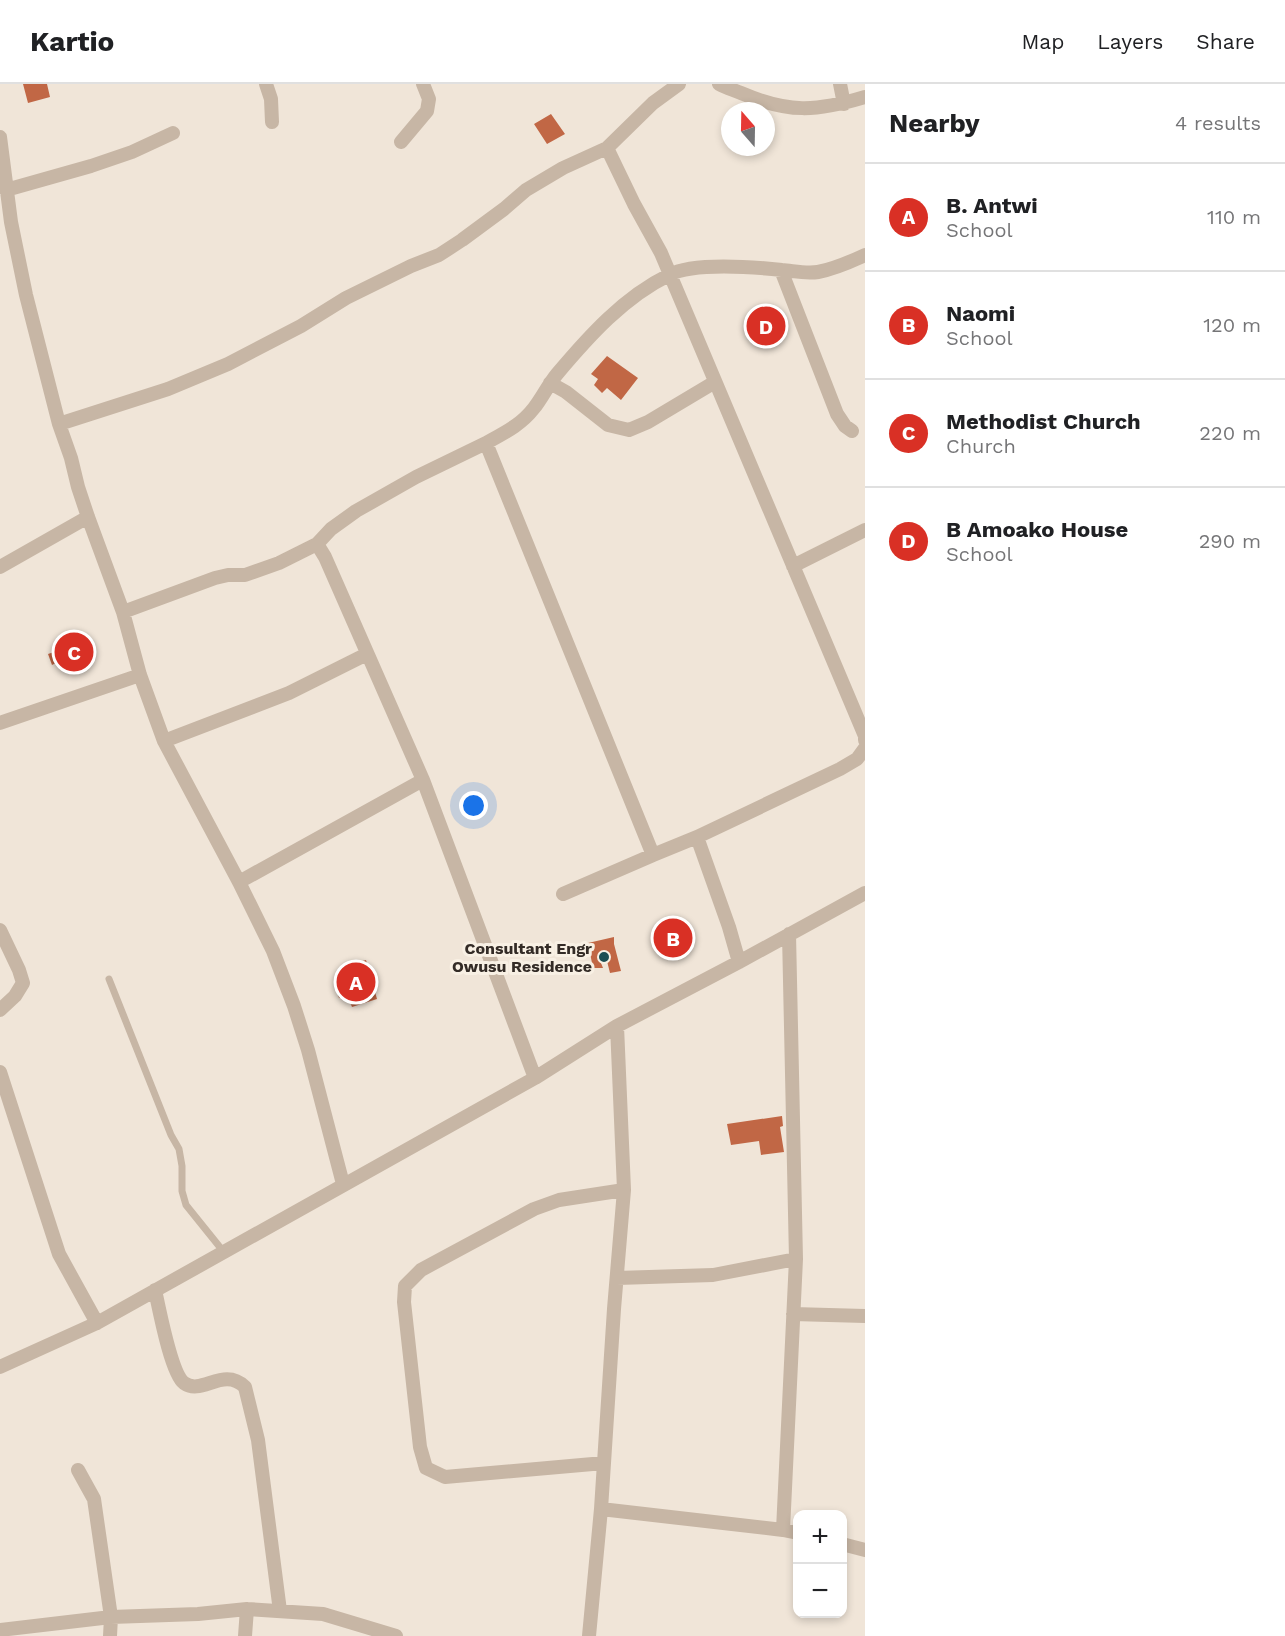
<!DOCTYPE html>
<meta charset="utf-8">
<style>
:root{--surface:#fff;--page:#f2f2f2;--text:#202124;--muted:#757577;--line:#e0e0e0;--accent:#d93025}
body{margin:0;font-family:"Work Sans",sans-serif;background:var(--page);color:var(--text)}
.controls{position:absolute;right:18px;bottom:18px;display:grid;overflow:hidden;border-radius:12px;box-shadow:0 3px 9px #0003}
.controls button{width:54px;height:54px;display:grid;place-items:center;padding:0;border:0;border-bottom:2px solid var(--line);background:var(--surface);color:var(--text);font:30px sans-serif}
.compass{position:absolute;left:721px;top:18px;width:54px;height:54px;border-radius:50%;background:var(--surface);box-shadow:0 3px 9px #0003;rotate:340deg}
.you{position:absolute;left:474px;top:722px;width:21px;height:21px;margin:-15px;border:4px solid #fff;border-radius:50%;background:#1a73e8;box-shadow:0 0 0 9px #1a73e833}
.badge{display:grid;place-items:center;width:39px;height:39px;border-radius:50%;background:var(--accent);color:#fff;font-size:20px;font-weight:700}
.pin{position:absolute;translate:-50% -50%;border:3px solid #fff;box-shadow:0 2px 6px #0006}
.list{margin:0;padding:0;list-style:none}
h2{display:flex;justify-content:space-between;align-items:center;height:78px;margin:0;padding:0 24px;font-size:26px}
h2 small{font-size:20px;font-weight:400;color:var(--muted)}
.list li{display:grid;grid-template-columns:39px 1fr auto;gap:18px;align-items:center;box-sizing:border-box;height:108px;padding:0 24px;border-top:2px solid var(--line)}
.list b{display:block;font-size:22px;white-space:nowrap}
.list p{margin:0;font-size:20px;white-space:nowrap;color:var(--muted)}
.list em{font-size:20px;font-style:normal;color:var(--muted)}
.map{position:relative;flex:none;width:865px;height:1552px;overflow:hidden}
header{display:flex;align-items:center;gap:36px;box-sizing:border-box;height:84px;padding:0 30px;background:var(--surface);border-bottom:2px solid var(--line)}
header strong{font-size:28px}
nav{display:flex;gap:33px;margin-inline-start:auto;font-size:21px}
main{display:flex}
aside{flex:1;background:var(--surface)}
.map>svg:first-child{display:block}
.building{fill:#c16745}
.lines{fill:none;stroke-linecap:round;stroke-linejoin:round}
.service{stroke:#c7b6a5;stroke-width:7}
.minor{stroke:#c7b6a5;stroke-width:14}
.poi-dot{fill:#1d4e53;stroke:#f8f0e4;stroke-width:2}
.labels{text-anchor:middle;stroke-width:6;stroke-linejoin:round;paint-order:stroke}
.poi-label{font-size:16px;font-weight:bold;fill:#332b26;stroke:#f8f0e4;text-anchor:end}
</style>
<header>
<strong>Kartio</strong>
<nav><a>Map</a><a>Layers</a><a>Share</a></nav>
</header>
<main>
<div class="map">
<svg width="865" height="1552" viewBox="0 0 865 1552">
<rect width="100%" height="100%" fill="#f0e5d8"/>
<path class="building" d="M23 0H47L50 13 28 19Z
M551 30 565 50 547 60 534 40Z
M777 227 785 244 755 255 748 238Z
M607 272 638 294 621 316 607 304 602 309 594 301 598 295 591 290Z
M90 556 95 571 62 582 60 577 52 581 48 570Z
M684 840 688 860 664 864 660 844Z
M614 853V860L621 887 610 889 607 877 601 879 603 884H593L588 859Z
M366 876 377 915 352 923 347 911 339 914 335 901 343 897 339 884Z
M782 1032 783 1042 780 1043 784 1068 761 1071 759 1057 731 1061 727 1040Z"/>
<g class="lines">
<path class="service" d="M109 895 171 1051 179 1065 182 1082V1107L186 1121 223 1167"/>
<path class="minor" d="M266 0 271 15 272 38
M719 0C726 4 734 6 741 9 788 29 816 28 865 13
M840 0 844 20
M0 53 11 138 26 211 59 340 71 374 78 403 88 433 123 528 140 591 164 657 239 798 273 867 294 922 308 966 343 1100
M401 58 427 27 429 15 423 0
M607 64 634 120 661 169 865 652V656
M6 106 91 82 132 68 173 49
M865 171C850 178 834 185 818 188 806 190 794 187 782 186 754 183 693 178 669 191 624 213 589 252 557 290 548 301 542 314 534 324 521 341 504 349 486 359L653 771 697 753 840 685 857 675 865 664
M781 186 837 330 845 342 852 347
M550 299 566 308 608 341 629 346 648 338 715 298
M59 340 168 305 228 280 301 242 346 214 411 182 439 171 462 156 504 125 526 106 563 84 607 64 653 19 679 0
M317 460 325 473 423 696 535 994
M793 482 865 446
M0 483 88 433
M123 528 215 494 228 491H245L279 479 317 460 331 445 356 427 416 393 486 359
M0 639 140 591
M164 657 289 609 367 570
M697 753 729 843 739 878
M239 798 423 696
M563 810 653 771
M0 846 19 886 23 899 15 912 0 926
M0 988 59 1170 97 1239
M617 1194 713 1191 796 1175 789 850
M155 1206C159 1224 171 1289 184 1299 202 1312 223 1282 245 1303L258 1356 280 1527
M793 1230 865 1232
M0 1283 97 1239 535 994 617 942 739 878 865 809
M604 1379 445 1393 426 1384 420 1363 404 1218 405 1202 421 1186 534 1125 559 1116 624 1106
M78 1386 94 1415 111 1533 110 1552
M601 1425 783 1446 798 1449
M783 1446 796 1175
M842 1460 865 1466
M0 1546 111 1533 198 1530 247 1525 323 1530 396 1552
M245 1552 247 1525
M589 1552 601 1425 614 1225 624 1106 617 942"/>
</g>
<circle class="poi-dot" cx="604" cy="873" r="6"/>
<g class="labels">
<g class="poi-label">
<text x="592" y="870">Consultant Engr<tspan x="592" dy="18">Owusu Residence</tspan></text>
</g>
</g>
</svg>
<div class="controls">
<button>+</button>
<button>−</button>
</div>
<svg class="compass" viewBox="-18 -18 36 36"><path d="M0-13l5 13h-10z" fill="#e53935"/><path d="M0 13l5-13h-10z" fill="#757577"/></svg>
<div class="you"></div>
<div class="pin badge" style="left:356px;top:898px">A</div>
<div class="pin badge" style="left:673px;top:854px">B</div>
<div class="pin badge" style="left:74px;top:568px">C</div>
<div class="pin badge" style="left:766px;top:242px">D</div>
</div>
<aside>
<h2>Nearby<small>4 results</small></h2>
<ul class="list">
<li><span class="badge">A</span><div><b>B. Antwi</b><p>School</p></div><em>110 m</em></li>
<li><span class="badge">B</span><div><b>Naomi</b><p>School</p></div><em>120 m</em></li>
<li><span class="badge">C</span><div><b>Methodist Church</b><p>Church</p></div><em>220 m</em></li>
<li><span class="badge">D</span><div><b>B Amoako House</b><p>School</p></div><em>290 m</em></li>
</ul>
</aside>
</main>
